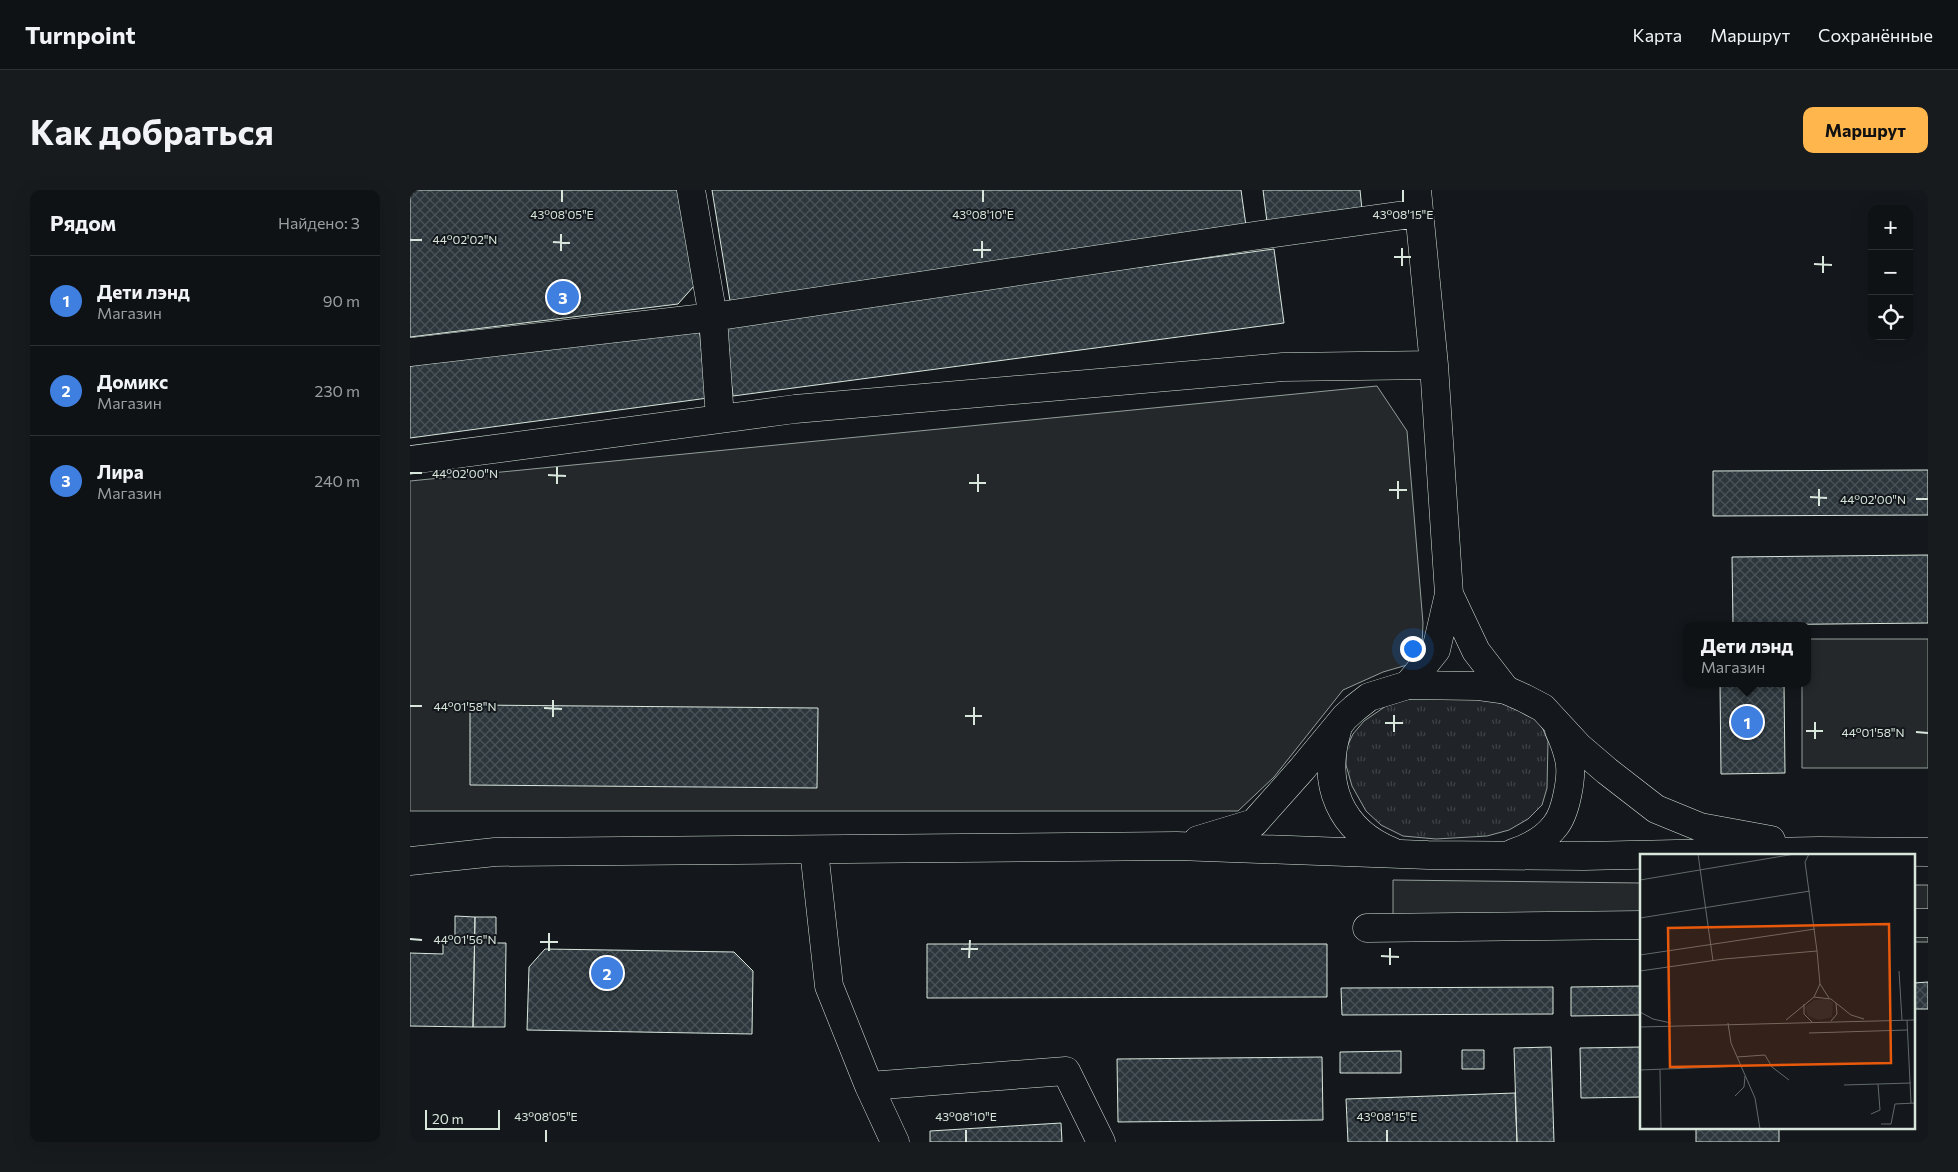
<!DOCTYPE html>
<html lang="ru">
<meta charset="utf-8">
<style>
:root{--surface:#0f1215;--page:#181b1e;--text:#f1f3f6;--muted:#9b9ea0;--line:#2f3234;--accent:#ffb74d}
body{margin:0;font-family:Commissioner,sans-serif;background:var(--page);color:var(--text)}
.controls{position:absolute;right:15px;top:15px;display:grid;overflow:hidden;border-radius:10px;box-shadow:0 5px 20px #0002}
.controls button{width:45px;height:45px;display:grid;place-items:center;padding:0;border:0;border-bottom:1px solid var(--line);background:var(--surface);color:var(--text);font:25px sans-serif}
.scale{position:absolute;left:15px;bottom:12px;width:75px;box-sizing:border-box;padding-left:5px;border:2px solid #d8e6dc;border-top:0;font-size:14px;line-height:18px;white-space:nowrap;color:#d8e6dc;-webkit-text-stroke:4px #14181c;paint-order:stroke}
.you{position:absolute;left:1002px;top:458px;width:18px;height:18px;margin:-12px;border:4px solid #fff;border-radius:50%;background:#1a73e8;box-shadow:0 0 0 8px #1a73e833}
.badge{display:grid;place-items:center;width:32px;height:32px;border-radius:50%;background:var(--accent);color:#fff;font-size:16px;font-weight:700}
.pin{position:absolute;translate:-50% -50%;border:2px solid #fff;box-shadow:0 1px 5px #0006}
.popup{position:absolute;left:1273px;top:432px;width:128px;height:65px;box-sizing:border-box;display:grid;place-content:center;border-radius:10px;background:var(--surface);filter:drop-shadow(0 1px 4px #0005);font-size:16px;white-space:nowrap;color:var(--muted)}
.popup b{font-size:19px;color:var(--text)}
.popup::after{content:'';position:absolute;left:50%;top:100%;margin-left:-10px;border:10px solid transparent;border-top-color:var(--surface)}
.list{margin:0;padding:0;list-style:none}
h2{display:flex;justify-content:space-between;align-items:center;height:65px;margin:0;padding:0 20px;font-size:21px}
h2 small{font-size:16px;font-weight:400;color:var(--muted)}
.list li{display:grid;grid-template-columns:32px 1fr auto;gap:15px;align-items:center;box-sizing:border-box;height:90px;padding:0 20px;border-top:1px solid var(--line)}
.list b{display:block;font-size:19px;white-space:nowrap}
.list p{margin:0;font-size:16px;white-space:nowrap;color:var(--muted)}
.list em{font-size:16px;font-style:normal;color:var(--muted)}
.icon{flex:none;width:28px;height:28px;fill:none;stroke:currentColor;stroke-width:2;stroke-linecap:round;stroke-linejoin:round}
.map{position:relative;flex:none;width:1518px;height:952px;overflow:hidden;border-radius:10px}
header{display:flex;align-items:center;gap:30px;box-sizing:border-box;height:70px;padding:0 25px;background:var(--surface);border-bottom:1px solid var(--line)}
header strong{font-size:24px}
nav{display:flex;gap:28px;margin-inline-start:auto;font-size:18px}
.intro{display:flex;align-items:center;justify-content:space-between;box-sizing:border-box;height:120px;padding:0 30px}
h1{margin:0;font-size:35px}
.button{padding:12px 22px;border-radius:10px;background:var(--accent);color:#111;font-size:18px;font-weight:700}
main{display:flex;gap:30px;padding:0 30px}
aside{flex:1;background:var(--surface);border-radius:10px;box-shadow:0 5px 20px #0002}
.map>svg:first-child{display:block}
.grass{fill:url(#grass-tufts);stroke:#939e99}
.parking{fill:#24282b;stroke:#939e99}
.building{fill:url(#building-cross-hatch);stroke:#d8e6dc}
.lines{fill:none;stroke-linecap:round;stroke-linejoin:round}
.minor-casing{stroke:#d8e6dc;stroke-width:29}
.major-casing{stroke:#d8e6dc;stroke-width:29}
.minor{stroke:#14181c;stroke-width:28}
.major{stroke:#14181c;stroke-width:28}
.ticks{fill:none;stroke:#d8e6dc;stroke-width:2}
.inset-road{fill:none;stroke:#626a69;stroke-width:1}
.view{fill:#e8590c;fill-opacity:0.15;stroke:#e8590c;stroke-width:2.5}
.inset-edge{fill:none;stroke:#d8e6dc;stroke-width:2.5}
.ticks-label{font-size:12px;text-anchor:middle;fill:#d8e6dc;stroke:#14181c;stroke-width:4;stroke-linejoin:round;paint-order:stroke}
</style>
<header>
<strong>Turnpoint</strong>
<nav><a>Карта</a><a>Маршрут</a><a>Сохранённые</a></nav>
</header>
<div class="intro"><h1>Как добраться</h1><a class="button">Маршрут</a></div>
<main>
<aside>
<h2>Рядом<small>Найдено: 3</small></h2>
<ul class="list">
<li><span class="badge" style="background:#3f7fe0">1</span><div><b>Дети лэнд</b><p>Магазин</p></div><em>90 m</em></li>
<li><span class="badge" style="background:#3f7fe0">2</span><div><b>Домикс</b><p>Магазин</p></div><em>230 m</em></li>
<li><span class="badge" style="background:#3f7fe0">3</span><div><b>Лира</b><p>Магазин</p></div><em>240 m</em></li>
</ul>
</aside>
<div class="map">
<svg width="1518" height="952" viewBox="0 0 1518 952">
<defs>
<pattern id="grass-tufts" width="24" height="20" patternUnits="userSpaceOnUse" patternTransform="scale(1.25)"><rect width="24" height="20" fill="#202428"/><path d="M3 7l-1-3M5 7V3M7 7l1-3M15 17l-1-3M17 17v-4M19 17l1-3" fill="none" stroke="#404447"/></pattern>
<pattern id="building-cross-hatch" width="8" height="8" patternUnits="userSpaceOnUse" patternTransform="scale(1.25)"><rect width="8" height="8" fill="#2c363c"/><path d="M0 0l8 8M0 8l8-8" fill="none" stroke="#4a5358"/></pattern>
</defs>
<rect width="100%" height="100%" fill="#14181c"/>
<path class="grass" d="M1083 507 1129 530 1138 551 1137 598 1132 615 1118 629 1099 640 1077 646 1026 649 993 646 971 635 956 621 942 596 936 575V559L943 544 954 531 976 516 994 509Z"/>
<path class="parking" d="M967 196 997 241 1013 433 1012 455 997 475 973 482 933 500 864 587 828 621H0V291Z
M1397 449H1518V578H1392V493H1397Z
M983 690 1232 693V749L983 747Z
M1504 695H1518V752H1504Z"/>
<path class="building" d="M0 0H273L284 96 268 114 0 147Z
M302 0H831L836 36 321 117Z
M853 0H950L952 20 857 32Z
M864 59 874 133 323 206 313 133Z
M289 137 298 208 0 248V176Z
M1518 280V325L1303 326V281Z
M1518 365V433L1323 435 1322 367Z
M1310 493H1374L1375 583 1311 584Z
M60 515 408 518 407 598 60 595Z
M45 726 65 727 63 837 0 836V763L33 764V750H45Z
M65 727H86V753H96L95 837H63Z
M517 754H917V807L517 808Z
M135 759 324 762 343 781 342 844 117 840 119 777Z
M1518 792V819H1504V793Z
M1232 796V825L1161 826V797Z
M1143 797V824L932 825 931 798Z
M1141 857 1144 952H1107L1104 858Z
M1232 857V907L1171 908 1170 858Z
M1052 860H1074V879H1052Z
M991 861V883H930V862Z
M912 867 913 930 708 932 707 869Z
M1105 903 1107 952H938L936 909Z
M651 933 652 952H520V941Z
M1286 938H1369V952H1286Z"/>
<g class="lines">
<g class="minor-casing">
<path id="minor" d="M281 0 303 127 310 229
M1007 0 1024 175
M0 162 303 127 850 45 1009 23
M0 270 385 219 873 177 1024 175 1039 404 1026 460 998 495
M1039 404 1066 461 1096 500
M404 660 419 796 459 896 485 952
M1504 733H1518
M957 738 1232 735
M459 896 656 881 691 952"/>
</g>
<g class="major-casing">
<path id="major" d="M927 541C911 594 930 641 983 662
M788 650 844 633 892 579 935 527 945 518 959 507 998 495 1067 496 1096 500 1114 508 1133 518 1169 557 1197 581 1246 619 1290 637 1361 650
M1103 663C1118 658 1135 649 1145 636 1156 623 1163 585 1159 569 1157 559 1153 549 1149 540
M0 671 85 662 767 656 1018 665 1174 666 1409 661 1518 662"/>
</g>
<use href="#minor" class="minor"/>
<use href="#major" class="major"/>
</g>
<path class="ticks" d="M152 12V0M573 12V0M993 12V0M0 50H12M143 52 160 53M563 60H581M151 61V44M984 67H1001M572 68V51M1404 74 1422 75M992 76V58M1413 83V66M0 283H12M138 285 156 286M559 293H576M147 294V277M979 300H997M568 302V284M1400 307 1417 308M988 309V291M1506 309H1518M1409 316V299M0 516H12M134 518 152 519M555 526H572M143 527V510M975 533H993M564 535V517M1396 541H1413M984 542V525M1506 542 1518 543M1405 549V532M0 749 12 750M130 752H148M551 759H568M139 761V743M971 766 989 767M559 768 560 750M980 775V758M136 952V940M556 952V940M977 952V940"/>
<g transform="translate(1230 664)">
<rect width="275" height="275" fill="#14181c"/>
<path d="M187 145 193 148 192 163 179 166 168 162 165 153 174 146Z" fill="#202428"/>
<path class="inset-road" d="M58 0 73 107M169 0 165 8 177 97M0 26 155 0M0 64 170 37M0 101 175 75M0 117 84 105 177 97 180 130 174 143M259 117 262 166M180 130 189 144M164 150V160L172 168M0 158 13 165 31 169M146 166 174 143 191 145 211 161 224 165M267 166 271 249M191 167 197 160 196 149M88 169 91 189 115 244 120 275M0 173 275 166M169 179 267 176M97 203 125 201 132 213 149 226M0 216 101 212M20 216 21 275M204 231 271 229M95 242 104 233 105 222M231 260 240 256 238 230M241 270H251L255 250 275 249"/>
<path class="view" d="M249 70 251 209 30 213 28 74Z"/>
<rect width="275" height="275" class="inset-edge"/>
</g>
<g class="ticks-label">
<text x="152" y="29">43°08'05"E</text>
<text x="573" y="29">43°08'10"E</text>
<text x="993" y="29">43°08'15"E</text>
<text x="55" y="54">44°02'02"N</text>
<text x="55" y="288">44°02'00"N</text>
<text x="1463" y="314">44°02'00"N</text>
<text x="55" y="521">44°01'58"N</text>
<text x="1463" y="547">44°01'58"N</text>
<text x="55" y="754">44°01'56"N</text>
<text x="136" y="931">43°08'05"E</text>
<text x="556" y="931">43°08'10"E</text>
<text x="977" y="931">43°08'15"E</text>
</g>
</svg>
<div class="controls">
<button>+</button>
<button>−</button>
<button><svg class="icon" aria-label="locate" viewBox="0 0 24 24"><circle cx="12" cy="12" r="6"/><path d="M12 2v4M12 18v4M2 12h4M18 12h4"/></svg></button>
</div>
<div class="scale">20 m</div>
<div class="you"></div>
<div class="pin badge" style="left:1337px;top:532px;background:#3f7fe0">1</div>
<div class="popup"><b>Дети лэнд</b>Магазин</div>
<div class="pin badge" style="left:197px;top:783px;background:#3f7fe0">2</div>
<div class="pin badge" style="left:153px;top:107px;background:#3f7fe0">3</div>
</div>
</main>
